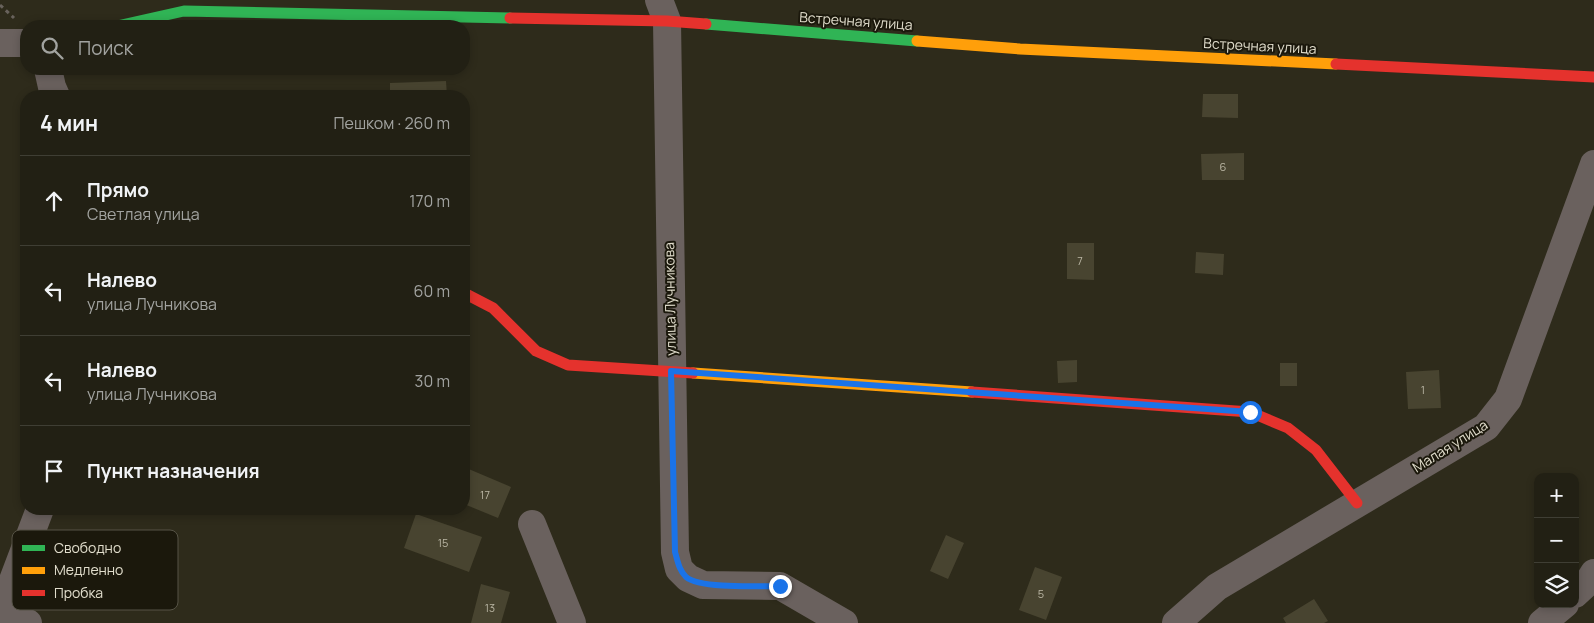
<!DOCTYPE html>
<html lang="ru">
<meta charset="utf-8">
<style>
:root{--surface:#222014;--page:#2a281d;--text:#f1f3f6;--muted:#a2a3a0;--line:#3f3e34}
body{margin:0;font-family:Manrope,sans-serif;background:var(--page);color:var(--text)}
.controls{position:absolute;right:15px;bottom:15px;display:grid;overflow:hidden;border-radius:10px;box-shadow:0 2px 8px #0003}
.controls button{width:45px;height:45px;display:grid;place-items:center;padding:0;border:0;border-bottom:1px solid var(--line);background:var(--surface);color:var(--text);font:25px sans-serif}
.stop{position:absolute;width:15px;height:15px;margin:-11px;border:4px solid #1a73e8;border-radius:50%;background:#fff}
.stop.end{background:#1a73e8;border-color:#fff;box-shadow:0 1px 5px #0008}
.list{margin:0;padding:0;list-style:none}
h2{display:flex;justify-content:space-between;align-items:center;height:65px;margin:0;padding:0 20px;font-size:21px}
h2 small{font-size:16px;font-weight:400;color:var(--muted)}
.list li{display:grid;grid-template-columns:32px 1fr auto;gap:15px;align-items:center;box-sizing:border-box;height:90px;padding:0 20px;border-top:1px solid var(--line)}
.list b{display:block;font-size:19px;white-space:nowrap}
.list p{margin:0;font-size:16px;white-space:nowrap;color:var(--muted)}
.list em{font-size:16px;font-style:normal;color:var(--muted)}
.icon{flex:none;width:28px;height:28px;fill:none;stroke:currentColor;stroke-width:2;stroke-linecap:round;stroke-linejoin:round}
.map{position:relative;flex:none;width:1594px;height:623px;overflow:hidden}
.search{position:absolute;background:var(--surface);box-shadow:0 2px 8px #0003;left:20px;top:20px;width:450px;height:55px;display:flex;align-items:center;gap:12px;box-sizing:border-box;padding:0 18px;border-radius:20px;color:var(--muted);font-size:19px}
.panel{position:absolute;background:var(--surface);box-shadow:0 2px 8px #0003;left:20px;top:90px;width:450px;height:425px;border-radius:20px}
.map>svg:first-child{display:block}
.building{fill:#484430}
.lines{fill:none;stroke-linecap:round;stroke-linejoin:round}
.path{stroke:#68625c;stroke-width:3;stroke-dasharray:4 4;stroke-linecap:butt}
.street{stroke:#6a615e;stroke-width:28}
.fast{stroke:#30b455;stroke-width:11}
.slow{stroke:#ff9f0a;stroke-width:11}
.jam{stroke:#e5322d;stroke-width:11}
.route{stroke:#1a73e8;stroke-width:6}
.labels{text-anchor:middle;stroke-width:4;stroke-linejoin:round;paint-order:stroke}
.number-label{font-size:11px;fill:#bbb7a5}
.street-label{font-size:14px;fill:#e1ddcc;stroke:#1b180c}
.key{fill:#1b180c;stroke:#565346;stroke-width:1}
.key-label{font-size:14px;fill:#e1ddcc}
</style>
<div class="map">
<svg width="1594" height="623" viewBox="0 0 1594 623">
<rect width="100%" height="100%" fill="#2e2b1b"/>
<path class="building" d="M446 81 447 96H390V83Z
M1203 94H1238V118L1202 117Z
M1244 153V180H1202L1201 154Z
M1067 243H1094V280L1067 279Z
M1196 252 1224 254 1223 275 1195 273Z
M1077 360V382L1058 383 1057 361Z
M1280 363H1297V386H1280Z
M1439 370 1441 408 1408 409 1406 372Z
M464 467 511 487 498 518 464 504Z
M416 514 482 537 469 572 404 548Z
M946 535 964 543 948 579 930 571Z
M1035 567 1062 577 1046 620 1019 610Z
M481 584 510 592 501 623H471Z
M1314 599 1328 621 1324 623H1286L1283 618Z"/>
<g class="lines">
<path class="path" d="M0 5 14 18"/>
<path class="street" d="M659 0 667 21 675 552 679 569 688 578 703 585 780 586 844 623
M0 43H26
M48 69 52 87 56 96
M532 524 572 623
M1575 594 1589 581 1594 573
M0 612 28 623
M1 612 40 509
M1176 623 1217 587 1486 427 1508 399 1594 164
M1542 623 1565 604"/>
<path class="fast" d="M706 24 917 41
M117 26 184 11 510 18"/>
<path class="slow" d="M917 41 1020 49 1336 64
M693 373 972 392"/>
<path class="jam" d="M510 18 667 21 706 24
M1336 64 1594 77
M464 293 493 308 536 351 568 365 693 373
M972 392 1250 412 1288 428 1316 450 1357 503"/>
</g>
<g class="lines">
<path class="route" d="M780 586C759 586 700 589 686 577 679 570 678 562 675 552L671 371 1250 412"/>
</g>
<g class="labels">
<g class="number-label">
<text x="1223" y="171">6</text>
<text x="1080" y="265">7</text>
<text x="1423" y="394">1</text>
<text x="485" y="499">17</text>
<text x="443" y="547">15</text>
<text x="1041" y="598">5</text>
<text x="490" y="612">13</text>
</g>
<g class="street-label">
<text transform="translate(856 21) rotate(4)" y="5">Встречная улица</text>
<text transform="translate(1260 46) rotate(3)" y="5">Встречная улица</text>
<text transform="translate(670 299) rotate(-91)" y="5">улица Лучникова</text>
<text transform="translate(1450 446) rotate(-32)" y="5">Малая улица</text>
</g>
</g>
<rect x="12" y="530" width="166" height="80" rx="8" class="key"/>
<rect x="22" y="545" width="23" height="6" fill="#30b455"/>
<rect x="22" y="567" width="23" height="7" fill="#ff9f0a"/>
<rect x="22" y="590" width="23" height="6" fill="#e5322d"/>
<g class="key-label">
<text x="54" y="553">Свободно</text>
<text x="54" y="575">Медленно</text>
<text x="54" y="598">Пробка</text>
</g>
</svg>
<div class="controls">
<button>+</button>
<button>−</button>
<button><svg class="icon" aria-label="layers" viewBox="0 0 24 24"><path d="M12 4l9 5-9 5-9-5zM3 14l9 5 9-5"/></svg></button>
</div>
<div class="stop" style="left:1250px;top:412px"></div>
<div class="stop end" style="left:780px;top:586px"></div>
<div class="search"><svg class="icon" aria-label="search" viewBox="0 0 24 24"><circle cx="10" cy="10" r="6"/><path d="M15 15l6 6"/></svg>Поиск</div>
<section class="panel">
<h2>4 мин<small>Пешком · 260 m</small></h2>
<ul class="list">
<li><svg class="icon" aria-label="ahead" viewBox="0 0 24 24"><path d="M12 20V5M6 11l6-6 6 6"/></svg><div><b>Прямо</b><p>Светлая улица</p></div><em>170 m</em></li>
<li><svg class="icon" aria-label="left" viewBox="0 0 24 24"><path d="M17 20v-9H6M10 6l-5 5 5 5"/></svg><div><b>Налево</b><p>улица Лучникова</p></div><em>60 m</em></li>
<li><svg class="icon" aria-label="left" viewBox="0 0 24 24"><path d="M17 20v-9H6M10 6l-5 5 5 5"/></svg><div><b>Налево</b><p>улица Лучникова</p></div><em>30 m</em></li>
<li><svg class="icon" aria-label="arrive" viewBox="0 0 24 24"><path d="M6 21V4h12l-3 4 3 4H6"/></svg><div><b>Пункт назначения</b></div></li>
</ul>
</section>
</div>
